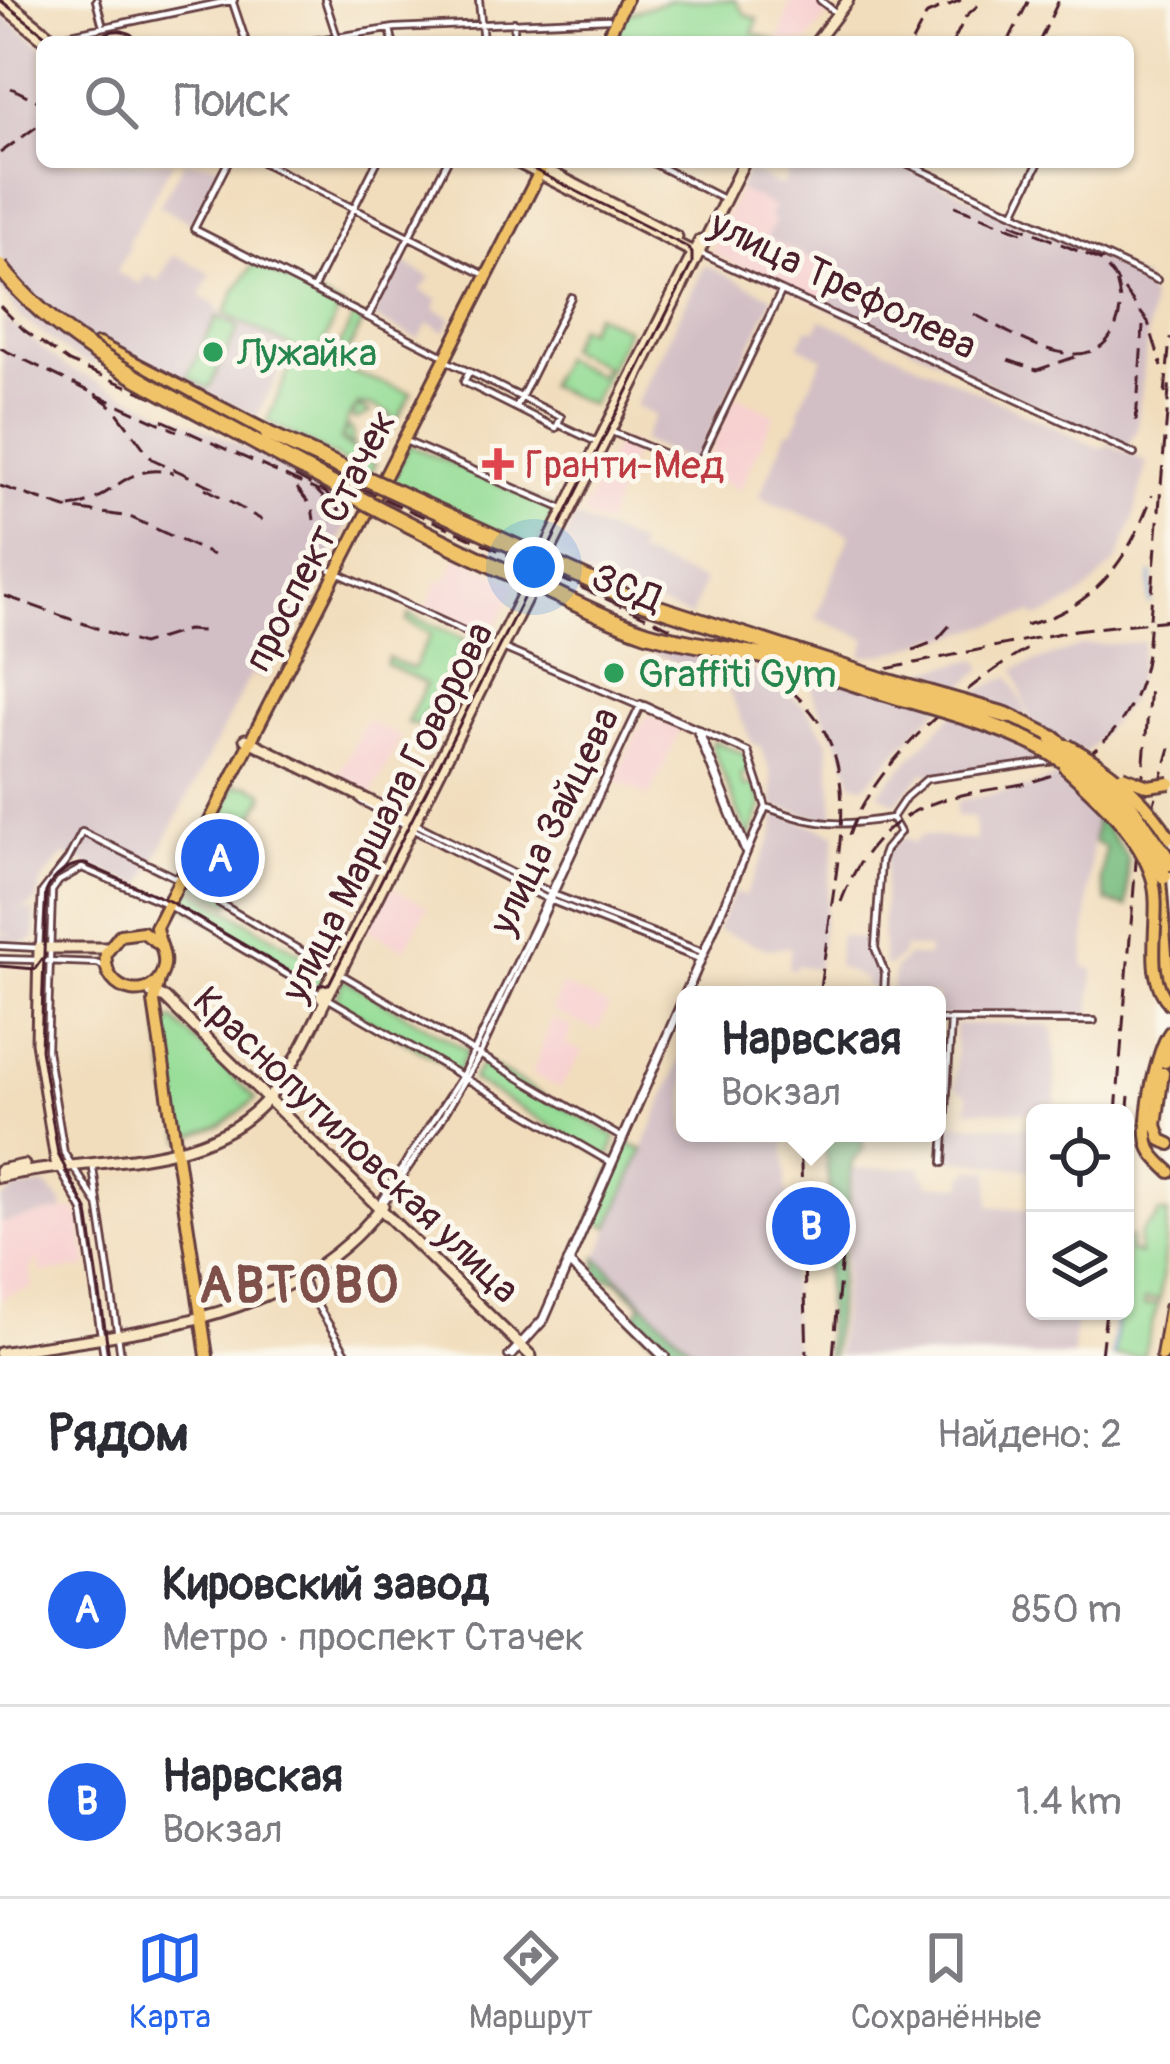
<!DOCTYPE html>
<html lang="ru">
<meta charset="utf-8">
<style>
:root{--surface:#fff;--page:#f2f2f3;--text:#2b2b33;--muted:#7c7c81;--line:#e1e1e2;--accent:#2563eb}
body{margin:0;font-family:Pangolin,sans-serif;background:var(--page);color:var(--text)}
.controls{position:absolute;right:36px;bottom:36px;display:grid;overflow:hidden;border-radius:18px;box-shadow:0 3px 9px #0004}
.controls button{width:108px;height:108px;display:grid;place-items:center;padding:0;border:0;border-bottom:3px solid var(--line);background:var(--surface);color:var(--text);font:60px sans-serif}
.you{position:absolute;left:534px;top:567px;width:42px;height:42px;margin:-30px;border:9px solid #fff;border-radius:50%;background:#1a73e8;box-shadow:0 0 0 18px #1a73e833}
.badge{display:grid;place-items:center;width:78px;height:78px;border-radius:50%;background:var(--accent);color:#fff;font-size:39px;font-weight:700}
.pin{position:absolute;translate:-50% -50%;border:6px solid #fff;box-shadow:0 3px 12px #0006}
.popup{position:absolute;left:676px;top:986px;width:270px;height:156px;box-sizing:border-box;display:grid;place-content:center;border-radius:18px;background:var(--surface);filter:drop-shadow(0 3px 9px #0005);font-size:39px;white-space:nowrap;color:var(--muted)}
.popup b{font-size:45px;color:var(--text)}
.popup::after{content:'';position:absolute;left:50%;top:100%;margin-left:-24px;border:24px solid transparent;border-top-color:var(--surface)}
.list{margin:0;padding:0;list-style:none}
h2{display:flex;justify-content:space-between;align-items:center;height:156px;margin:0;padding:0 48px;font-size:51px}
h2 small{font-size:39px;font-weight:400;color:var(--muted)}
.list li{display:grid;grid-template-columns:78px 1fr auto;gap:36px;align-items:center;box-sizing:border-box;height:192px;padding:0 48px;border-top:3px solid var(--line)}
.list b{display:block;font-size:45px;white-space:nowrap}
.list p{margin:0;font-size:39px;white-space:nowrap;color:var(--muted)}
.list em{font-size:39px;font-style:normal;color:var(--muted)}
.icon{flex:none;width:66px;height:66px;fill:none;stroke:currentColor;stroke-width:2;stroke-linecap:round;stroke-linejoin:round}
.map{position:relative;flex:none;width:1170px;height:1356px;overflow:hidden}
.search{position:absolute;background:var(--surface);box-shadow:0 3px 9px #0004;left:36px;right:36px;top:36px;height:132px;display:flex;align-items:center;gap:30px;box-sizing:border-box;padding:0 42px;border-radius:18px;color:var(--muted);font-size:45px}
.sheet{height:540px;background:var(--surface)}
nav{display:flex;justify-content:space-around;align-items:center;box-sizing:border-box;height:168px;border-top:3px solid var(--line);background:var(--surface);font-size:33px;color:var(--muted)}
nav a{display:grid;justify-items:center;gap:6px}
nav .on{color:var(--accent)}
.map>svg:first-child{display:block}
.built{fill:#f7d0d0}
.industrial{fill:#d2bec5}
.green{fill:#96dd97;stroke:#707e61;stroke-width:3}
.forest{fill:#78bc80;stroke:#616e56;stroke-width:3}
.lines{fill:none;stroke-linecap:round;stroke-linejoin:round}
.stream{stroke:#72a2dc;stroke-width:3}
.street-casing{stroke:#633c41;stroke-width:10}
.secondary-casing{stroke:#633c41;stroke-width:15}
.primary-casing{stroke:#633c41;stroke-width:16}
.highway-casing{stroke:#633c41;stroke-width:20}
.street{stroke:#fff;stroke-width:4.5}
.secondary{stroke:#f9e7c3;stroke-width:9}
.primary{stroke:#f1c369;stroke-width:10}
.highway{stroke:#f1c369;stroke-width:14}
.tram{stroke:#4a1f2b;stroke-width:3}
.rail{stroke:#4a1f2b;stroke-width:3;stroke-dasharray:18 9;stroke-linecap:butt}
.primary-bridge-casing{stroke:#633c41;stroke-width:16;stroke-linecap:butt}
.highway-bridge-casing{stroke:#633c41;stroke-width:20;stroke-linecap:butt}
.primary-bridge{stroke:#f1c369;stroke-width:10}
.highway-bridge{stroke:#f1c369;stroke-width:14}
.leisure-dot{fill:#2e9e5b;stroke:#fbf7ec;stroke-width:4.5}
.health-dot{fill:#e0444e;stroke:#fbf7ec;stroke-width:4.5}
.labels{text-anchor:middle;stroke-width:10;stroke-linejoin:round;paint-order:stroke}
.street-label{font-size:39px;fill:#4a1f2b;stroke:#fbf7ec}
.leisure-label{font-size:39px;fill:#27864d;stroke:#fbf7ec;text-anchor:start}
.health-label{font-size:39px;fill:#be3a42;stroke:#fbf7ec;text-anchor:start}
.district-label{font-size:51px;font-weight:bold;letter-spacing:3px;fill:#7f4f4a;stroke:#fbf7ec}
</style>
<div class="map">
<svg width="1170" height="1356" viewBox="0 0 1170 1356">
<rect width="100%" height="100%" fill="#fbf7ec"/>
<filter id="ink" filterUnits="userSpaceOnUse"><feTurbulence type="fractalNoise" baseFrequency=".00833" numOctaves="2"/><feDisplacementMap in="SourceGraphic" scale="24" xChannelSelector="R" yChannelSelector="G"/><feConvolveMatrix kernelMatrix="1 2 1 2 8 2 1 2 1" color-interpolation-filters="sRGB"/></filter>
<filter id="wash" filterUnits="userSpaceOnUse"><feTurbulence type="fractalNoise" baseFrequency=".004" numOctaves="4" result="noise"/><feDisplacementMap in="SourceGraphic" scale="48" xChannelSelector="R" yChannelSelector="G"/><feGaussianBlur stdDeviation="2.7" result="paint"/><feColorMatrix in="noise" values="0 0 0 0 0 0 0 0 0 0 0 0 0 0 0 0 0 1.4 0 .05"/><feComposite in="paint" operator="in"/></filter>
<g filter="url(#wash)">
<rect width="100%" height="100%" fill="#f1ddbc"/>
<path class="built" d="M790 0H814L830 12 807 42 779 41Z
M739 189 774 207 776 220 767 238 837 270 821 305 710 252Z
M736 395 775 414 740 490 700 473Z
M618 438 636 446 606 526 581 515Z
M457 556 517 584 491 638 426 608 438 580 445 582Z
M646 714 680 730 650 797 614 781Z
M366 720 401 737 370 798 335 781Z
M389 886 428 906 405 949 367 930Z
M562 985 609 1006 598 1031 551 1011Z
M552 1018 573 1027 566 1044 583 1052 560 1088 532 1074Z
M73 1209 80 1216 88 1267 41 1273 39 1262 35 1260 30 1271 33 1288 6 1295 3 1302 0 1299V1223Z"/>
<path class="industrial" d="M0 13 42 46V162H173L127 244 130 246 116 272 140 284 146 274 159 281 172 256 180 257 211 274 200 296 218 306 217 310 285 344 280 354 287 358 256 418 106 344 94 365 74 357 21 318 0 289Z
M184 162 221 164 191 223 159 206Z
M796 162H895L1144 279 1151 300 1150 314 1137 429 1127 448 821 305 836 270 767 238 775 221 769 217 774 207 739 189 748 171 781 186Z
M402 262 431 278 420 290 438 300 435 309 452 318 445 332 428 323 418 339 372 317Z
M705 265 773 297 695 464 642 441 655 416 635 406Z
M3 316 67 368 355 495 344 515 350 519 279 661 274 659 265 680 251 674 142 886 64 855 42 881 36 902 25 909 11 910H34L36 937 30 942 0 941V935L15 934 0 932V910L4 909 0 908Z
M821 319 1093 445 1104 449 1107 444 1147 462 1133 521 1117 561 1081 596 1053 612 1036 618 1033 613 942 639 939 636 900 651 861 657 867 639 816 618 850 534 759 497 788 430 793 432 801 413 798 411 823 358 798 345 808 328 816 330Z
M574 518 639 544 637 554 704 582 691 617 571 570 574 562 558 553Z
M660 640 702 656 706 652 764 674 806 708 828 740 835 822 774 806 771 773 760 746 752 743 729 692 714 679 651 652Z
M1144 642 1138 674 1127 704 1085 754 1032 726 1014 669 1083 645Z
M978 659 983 668 922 724 865 786 852 783 843 751 815 700 811 683 900 676Z
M1009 676 1026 710 1014 743 1034 754 1038 761 933 777 925 771 896 803 878 793 970 695Z
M1070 771 1094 813 1084 967 1094 969 1090 1017 937 1016V995H892L894 970 907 956 927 957 928 948H903V954L889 966 884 965 882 932 887 852 905 837 914 843 921 835 976 841 974 817 956 816 957 801 1031 787Z
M778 813 836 834 817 969 796 965 794 970 788 969 791 947 768 949 717 930 734 892 745 896 772 838Z
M840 935 867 940 873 962 883 975 882 991 865 985 866 980 837 966Z
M955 1024H1045L1054 1028 1056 1103 1043 1104 1033 1112 967 1110 968 1095 956 1088Z
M685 1049V1133H784L793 1336 795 1351H800L801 1356H699L598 1257Z
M947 1123 1035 1128V1171L946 1158Z
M922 1167V1176L927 1177V1184L963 1186 965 1174H969L970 1169 990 1171V1206L1035 1210V1311H1076L1073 1356H837L853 1169Z
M44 1185 62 1202 64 1210 0 1223V1201L16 1189Z"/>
<path class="green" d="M670 0H735L745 14 758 19 753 33 777 42H612L626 14Z
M254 264 343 308 339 310 318 356 332 362 354 316 364 320 339 368 412 393 393 428 388 425 392 415 373 406 358 404 356 409 361 407 370 413 356 420 353 419 355 409 348 418 342 437 348 428 352 430 353 448 342 437 341 441 375 464 369 475 267 421 298 350 225 314 235 291Z
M595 314 627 329 609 368 567 349 578 326 587 330Z
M217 317 239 327 209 388 187 377Z
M561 358 598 376 603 369 607 371 591 405 548 386Z
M409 445 556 509 535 550 390 485Z
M409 615 465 639 433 711 425 712 418 725 407 723 426 684 386 664 388 658 413 669 431 634 407 621Z
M713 741 745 754 751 770 741 775 745 787 756 784 762 806 749 839 711 744Z
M236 784 243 787 246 784 264 793V797L242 838 258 846 242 879 235 875 230 885 236 889 230 905 187 880Z
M185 885 327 969 322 984 316 986 177 901Z
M344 979 468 1051 458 1072 335 1001Z
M174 1020 256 1099 222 1125 182 1140 176 1103 171 1104 160 1025Z
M483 1061 616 1137 610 1156 605 1157 472 1080Z
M624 1142 643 1150 609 1227 591 1219Z
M1158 1213H1168L1160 1300H1144V1306L1158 1304 1143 1356H1114L1118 1311H1125V1240L1131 1237 1130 1251 1140 1254C1136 1232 1140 1231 1156 1219Z"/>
<path class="forest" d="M1096 813 1128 858 1127 907 1107 902 1101 881 1105 847 1094 842Z
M824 1133H862L863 1150 852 1162 847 1212 830 1204Z
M828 1211 841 1213 844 1234 832 1356H827L825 1240Z
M597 1257 699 1356H669L632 1320 642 1305 616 1280 596 1276Z"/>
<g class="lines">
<path class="stream" d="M1150 603 1152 574
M1096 1313V1311
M1113 1356 1116 1311"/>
</g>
</g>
<g filter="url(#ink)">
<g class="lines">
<g class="street-casing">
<path id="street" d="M96 0 102 23
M232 0 246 42
M325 0 337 37
M479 0 483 42
M820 0 835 12
M514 22V42
M390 29 393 42
M52 38 234 0
M305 42 395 28 608 19
M228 162 194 229 440 354
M262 162 481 273
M651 162 725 200
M904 162 1157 280
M1015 211 1039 162
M700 253 1134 454
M313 289 377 162
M368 317 447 162
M444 360 478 376 561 417 556 428 464 382 469 372
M516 408 571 297
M558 424 596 442
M612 432 697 467 781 292
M403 440 563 509
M331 570 494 645
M505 649 748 752
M644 705 748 752
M699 729 747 849
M697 733 744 850
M748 752 766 807
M361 801 404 824
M766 807C816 826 840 827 892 818L906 797 927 779 1055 761
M414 823 555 895 705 953
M412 829 547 899 702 960
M183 882 624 1139
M0 946 39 948 42 892 68 859 82 832 174 877
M0 959 35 960
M46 961 98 963 105 967
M687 995 766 807
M884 995 885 973 875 948 881 861 885 850 900 832 892 818
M937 1020 1094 1021
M92 1162 121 1356
M943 1163 951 1021
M58 1166 83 1211 104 1356
M380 1202 462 1076 641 704
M97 1203 64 1153 47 1050 52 891 59 881 82 868 162 902 613 1164
M383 1204 440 1122 479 1056 641 704
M567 1263 661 1356
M572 1264 666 1356
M301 1279 348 1356
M508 1356 542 1319 766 807
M513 1356 545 1320 685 999"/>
</g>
<g class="secondary-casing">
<path id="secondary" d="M5 0 58 42
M0 4 47 42
M816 42 848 0
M516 162 693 252
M531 162 677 237
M245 739 412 822
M151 993 165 998 531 1356
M321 997 700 240
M56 1161 37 1042 39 948H108
M0 1170 24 1165
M0 1177C88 1155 207 1173 270 1096 300 1060 317 1014 339 974L744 162
M0 1353C136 1330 292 1325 383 1205"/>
</g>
<g class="primary-casing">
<path id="primary" d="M605 42 626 0
M1159 867 1170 1004
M160 945 143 932 120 935 106 953C101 997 159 1004 164 965 166 951 157 940 156 927L545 162
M159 979 154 1002 207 1356
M1170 1032C1156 1051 1140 1127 1150 1149 1154 1158 1163 1165 1170 1172
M1165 1062 1170 1049
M1163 1073 1156 1125 1161 1140 1170 1144
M1162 1356 1170 1308"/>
</g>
<g class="highway-casing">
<path id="highway" d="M98 346 268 434
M1006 715 1054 739"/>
</g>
<use href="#street" class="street"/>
<use href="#secondary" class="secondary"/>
<use href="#primary" class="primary"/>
<use href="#highway" class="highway"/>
<path class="tram" d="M0 0 54 42
M96 42C104 31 120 27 132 35L135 42
M0 966 35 969 45 955
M109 1356 88 1212 58 1154 41 1049 46 892C52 877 70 862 86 864L169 901 315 986 329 984 692 263V253L687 247 519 162"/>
<path class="rail" d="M912 42 927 14 961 0
M953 42 966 16 984 0
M1008 42 1029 0
M1039 42 1059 0
M11 88 42 103
M0 153 42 123
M955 206 1027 234
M1011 223 1102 261 1148 322 1162 367
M0 306 24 330 69 362 222 426 684 634 773 668 800 672 881 670 1075 630 1170 620
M974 314C1008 331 1082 381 1111 335 1122 318 1122 301 1116 281
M0 348 95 394 113 407 152 459 219 490
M1008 360 1037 370 1075 357
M95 394 177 431
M1165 394 1170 338
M162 420 316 490 330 504 334 530
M1136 421 1143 326
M295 476 326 493 340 511
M0 486 66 508 130 517 213 555
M205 488 262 520
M297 488 312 507 314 520
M70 507C112 503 123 461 173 473
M5 596 142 644 187 630 203 631
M1025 625C1094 610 1130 558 1152 495
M913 650 936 641 950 625
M767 673C848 726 848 788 836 875 830 915 825 955 819 995
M1151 814 1170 748
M849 835C873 764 965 684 1029 648
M841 902C855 864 878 831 915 811 948 794 986 791 1022 784 1089 770 1137 723 1147 654L1170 378
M1116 1113 1150 686
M800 1133 807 1356
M1125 1140 1129 1096
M833 1356 842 1254
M1101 1356 1106 1311"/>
<g class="primary-bridge-casing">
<path id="primary-bridge" d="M1068 745C1109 768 1146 798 1170 838
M1065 768C1098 798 1138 833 1152 877 1164 916 1140 973 1170 1004
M1122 776 1148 786 1170 783"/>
</g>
<g class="highway-bridge-casing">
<path id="highway-bridge" d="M0 267C62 348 174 397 262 446 353 496 443 544 538 586 574 602 609 621 647 633 685 644 725 648 763 656 805 665 844 681 885 693 1014 731 1095 747 1164 876
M268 434 631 599 885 681 1006 715
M1054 739 1126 800 1170 863"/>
</g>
<use href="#primary-bridge" class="primary-bridge"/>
<use href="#highway-bridge" class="highway-bridge"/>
</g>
</g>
<g class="leisure-dot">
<circle cx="213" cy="352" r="12"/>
<circle cx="614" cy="673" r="12"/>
</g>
<path class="health-dot" d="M492 446h12v12h12v12h-12v12h-12v-12h-12v-12h12z"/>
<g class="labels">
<g class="street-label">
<text transform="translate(844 284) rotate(26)" y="14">улица Трефолева</text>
<text transform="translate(319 540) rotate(-63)" y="14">проспект Стачек</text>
<text transform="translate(627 587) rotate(21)" y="14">ЗСД</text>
<text transform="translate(386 811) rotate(-63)" y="14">улица Маршала Говорова</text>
<text transform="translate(553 820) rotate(-64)" y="14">улица Зайцева</text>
<text transform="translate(357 1144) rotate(44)" y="14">Краснопутиловская улица</text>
</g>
<g class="leisure-label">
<text x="237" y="366">Лужайка</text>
<text x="638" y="687">Graffiti Gym</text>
</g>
<g class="health-label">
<text x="525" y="478">Гранти-Мед</text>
</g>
<g class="district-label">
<text x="300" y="1302">АВТОВО</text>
</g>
</g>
</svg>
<div class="controls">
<button><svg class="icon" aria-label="locate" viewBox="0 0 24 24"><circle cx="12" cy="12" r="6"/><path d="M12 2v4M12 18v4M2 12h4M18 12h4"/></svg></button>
<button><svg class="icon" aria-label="layers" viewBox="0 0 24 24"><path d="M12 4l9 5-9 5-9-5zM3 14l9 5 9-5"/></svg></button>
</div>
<div class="you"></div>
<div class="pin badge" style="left:220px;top:858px">A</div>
<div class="pin badge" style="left:811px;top:1226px">B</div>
<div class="popup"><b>Нарвская</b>Вокзал</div>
<div class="search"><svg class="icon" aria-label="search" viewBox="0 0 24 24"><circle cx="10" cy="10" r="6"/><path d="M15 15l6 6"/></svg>Поиск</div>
</div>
<section class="sheet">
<h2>Рядом<small>Найдено: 2</small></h2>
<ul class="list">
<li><span class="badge">A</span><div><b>Кировский завод</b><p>Метро · проспект Стачек</p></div><em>850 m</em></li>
<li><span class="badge">B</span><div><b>Нарвская</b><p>Вокзал</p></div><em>1.4 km</em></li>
</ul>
</section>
<nav>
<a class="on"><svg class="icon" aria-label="map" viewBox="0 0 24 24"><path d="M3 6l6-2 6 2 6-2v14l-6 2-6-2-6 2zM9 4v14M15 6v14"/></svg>Карта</a>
<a><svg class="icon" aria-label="directions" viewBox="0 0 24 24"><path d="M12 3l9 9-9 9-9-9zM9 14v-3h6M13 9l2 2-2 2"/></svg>Маршрут</a>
<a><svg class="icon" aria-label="saved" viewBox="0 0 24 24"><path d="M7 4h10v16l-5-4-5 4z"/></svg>Сохранённые</a>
</nav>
